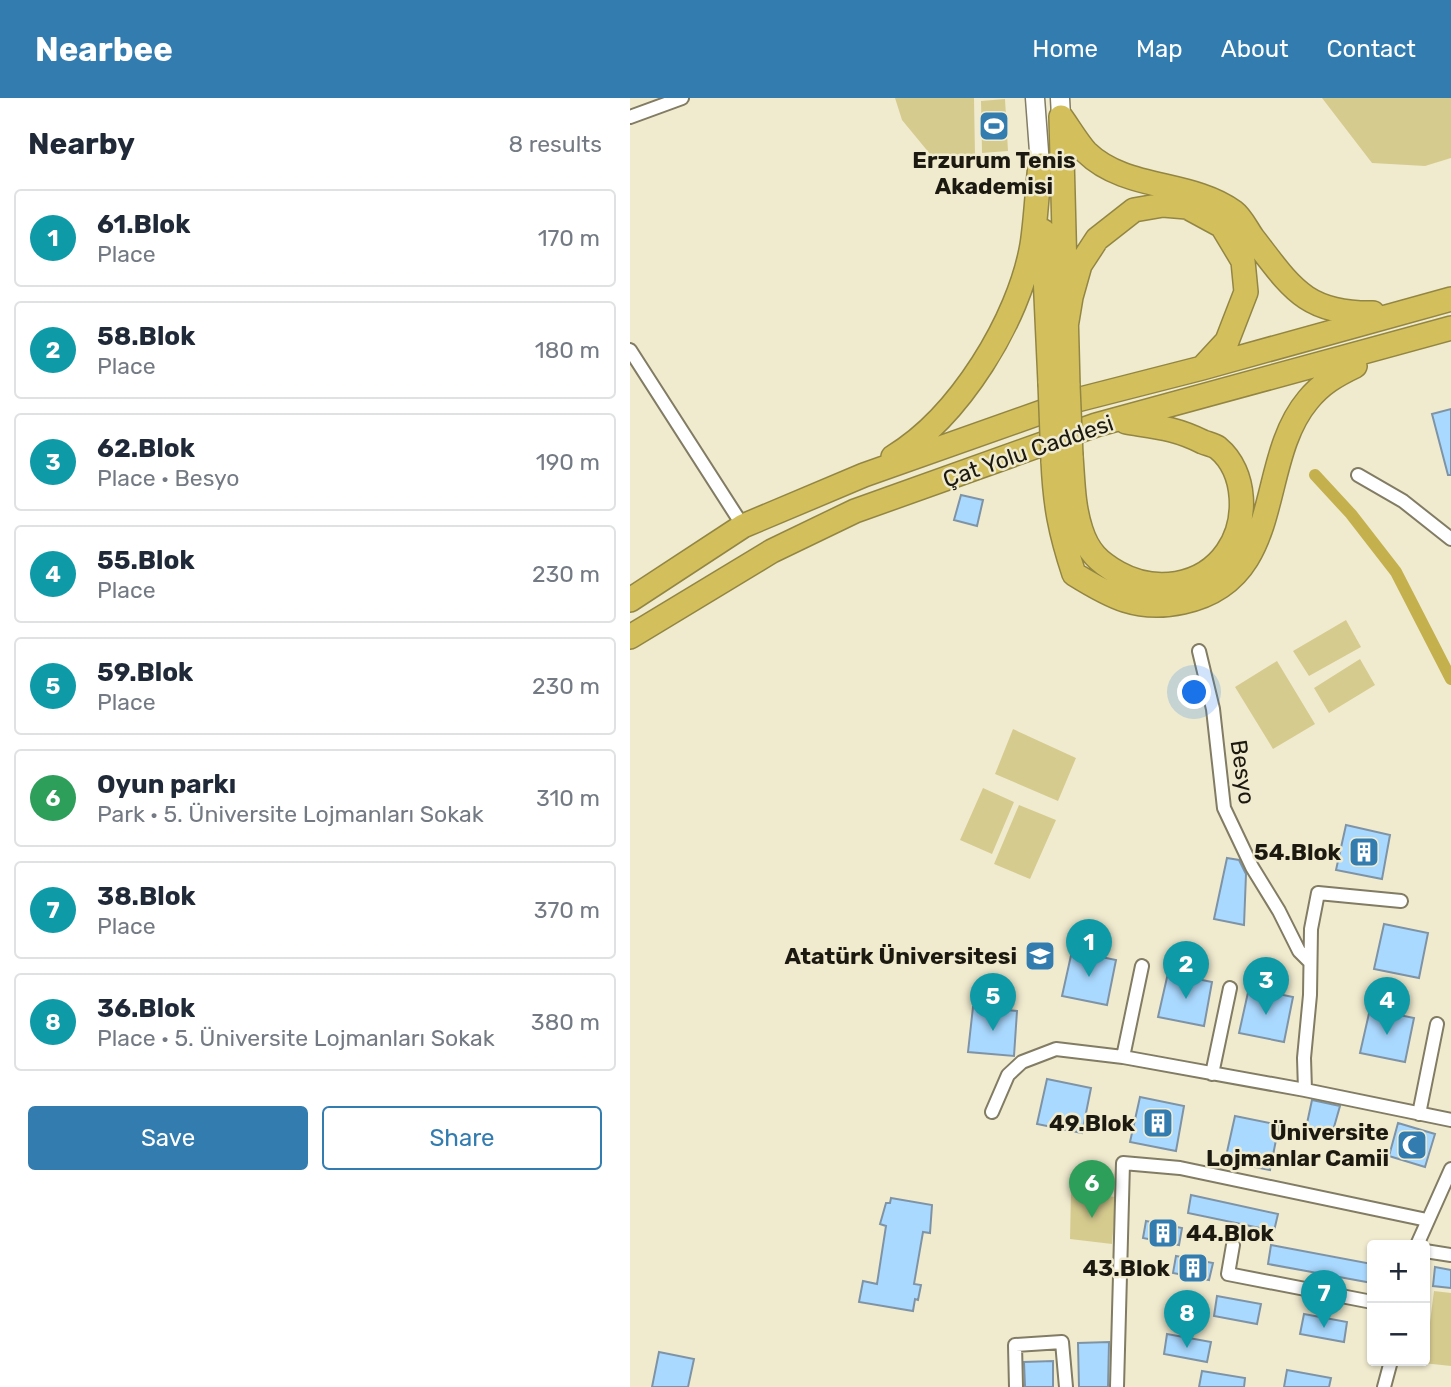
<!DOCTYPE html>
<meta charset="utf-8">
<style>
:root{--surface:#fff;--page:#f2f2f3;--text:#1f2937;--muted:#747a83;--line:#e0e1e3;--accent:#327cb0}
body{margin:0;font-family:Rubik,sans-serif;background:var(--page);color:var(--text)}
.controls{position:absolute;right:21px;bottom:21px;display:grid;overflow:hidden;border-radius:7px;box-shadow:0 2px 5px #0004}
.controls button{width:63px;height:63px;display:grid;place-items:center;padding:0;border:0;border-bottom:2px solid var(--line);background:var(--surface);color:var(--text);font:35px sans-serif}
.you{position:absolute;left:565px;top:595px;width:24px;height:24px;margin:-18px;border:5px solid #fff;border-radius:50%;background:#1a73e8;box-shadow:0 0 0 10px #1a73e833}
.badge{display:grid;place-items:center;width:46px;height:46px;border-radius:50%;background:var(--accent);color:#fff;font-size:23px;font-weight:700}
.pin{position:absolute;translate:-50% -58px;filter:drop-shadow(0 2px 4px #0008)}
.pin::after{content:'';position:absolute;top:37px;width:24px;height:21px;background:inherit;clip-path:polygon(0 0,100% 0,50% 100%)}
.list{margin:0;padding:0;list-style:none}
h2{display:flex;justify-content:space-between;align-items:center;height:91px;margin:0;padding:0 28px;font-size:30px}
h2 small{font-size:23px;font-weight:400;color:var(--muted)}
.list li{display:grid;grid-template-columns:46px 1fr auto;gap:21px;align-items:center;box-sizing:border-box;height:98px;margin:0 14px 14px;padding:0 14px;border:2px solid var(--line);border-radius:7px}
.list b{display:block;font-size:26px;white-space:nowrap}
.list p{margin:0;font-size:23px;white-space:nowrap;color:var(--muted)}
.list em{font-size:23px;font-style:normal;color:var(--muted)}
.actions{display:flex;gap:14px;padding:21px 28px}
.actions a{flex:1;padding:16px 0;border:2px solid var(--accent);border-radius:7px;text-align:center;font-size:24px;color:var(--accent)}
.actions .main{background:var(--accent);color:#fff}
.map{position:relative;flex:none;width:821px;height:1289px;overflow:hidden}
header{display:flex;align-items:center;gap:42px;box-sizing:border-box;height:98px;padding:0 35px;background:var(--accent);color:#fff}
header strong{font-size:33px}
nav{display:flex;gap:38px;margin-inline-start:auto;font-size:24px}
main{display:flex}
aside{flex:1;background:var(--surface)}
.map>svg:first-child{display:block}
.green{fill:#d6cb8f}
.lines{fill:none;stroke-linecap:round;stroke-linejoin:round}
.canal{stroke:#c4b14e;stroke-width:12}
.building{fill:#aad9ff;stroke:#7e94a6;stroke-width:2}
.street-casing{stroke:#817c63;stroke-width:16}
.secondary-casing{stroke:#817c63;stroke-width:21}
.highway-casing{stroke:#938642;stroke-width:26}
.street{stroke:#fff;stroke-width:12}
.secondary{stroke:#fff;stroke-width:18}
.highway{stroke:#d3c05d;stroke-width:23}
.highway-bridge-casing{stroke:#938642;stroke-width:26;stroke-linecap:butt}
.highway-bridge{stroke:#d3c05d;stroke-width:23}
.labels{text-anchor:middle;stroke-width:5;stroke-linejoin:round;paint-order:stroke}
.poi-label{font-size:23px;font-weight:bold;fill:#1c1a10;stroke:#f0ebcf;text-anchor:end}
.street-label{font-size:23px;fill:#1c1a10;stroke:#f0ebcf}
</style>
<header>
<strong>Nearbee</strong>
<nav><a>Home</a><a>Map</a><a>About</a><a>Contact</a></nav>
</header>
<main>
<aside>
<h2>Nearby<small>8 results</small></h2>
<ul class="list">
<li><span class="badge" style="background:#0f9aa8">1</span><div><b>61.Blok</b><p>Place</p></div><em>170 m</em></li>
<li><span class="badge" style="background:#0f9aa8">2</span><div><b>58.Blok</b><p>Place</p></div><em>180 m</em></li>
<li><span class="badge" style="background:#0f9aa8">3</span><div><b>62.Blok</b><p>Place · Besyo</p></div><em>190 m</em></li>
<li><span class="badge" style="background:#0f9aa8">4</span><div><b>55.Blok</b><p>Place</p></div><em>230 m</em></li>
<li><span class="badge" style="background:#0f9aa8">5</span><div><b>59.Blok</b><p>Place</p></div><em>230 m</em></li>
<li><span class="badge" style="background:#2e9e5b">6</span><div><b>Oyun parkı</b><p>Park · 5. Üniversite Lojmanları Sokak</p></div><em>310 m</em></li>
<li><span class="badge" style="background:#0f9aa8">7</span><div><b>38.Blok</b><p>Place</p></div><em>370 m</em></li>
<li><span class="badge" style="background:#0f9aa8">8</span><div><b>36.Blok</b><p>Place · 5. Üniversite Lojmanları Sokak</p></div><em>380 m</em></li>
</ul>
<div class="actions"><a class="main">Save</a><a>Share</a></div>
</aside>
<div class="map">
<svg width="821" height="1289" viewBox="0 0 821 1289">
<rect width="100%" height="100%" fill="#f0ebcf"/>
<path class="green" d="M265 0H344L345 57 300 56 272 22Z
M692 0H821V60L795 68 742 65Z
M375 1 378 53 352 55 351 3Z
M716 522 731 549 679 578 663 553Z
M730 561 745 587 699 615 684 590Z
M647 563 685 626 643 651 605 589Z
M383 631 446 660 428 703 365 676Z
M353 690 384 704 362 756 330 742Z
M389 707 426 722 400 781 364 766Z
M441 1094 486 1099 482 1146 440 1141Z
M804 1193 821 1195V1268L793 1265 795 1263Z"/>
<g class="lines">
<path class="canal" d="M685 377 721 416 766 474 821 581"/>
</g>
<path class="building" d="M821 311V377H818L802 316Z
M331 397 353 402 347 428 324 422Z
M716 727 760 737 752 781 706 772Z
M597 760 609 762 616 776 614 827 584 821Z
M754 826 798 835 789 880 744 871Z
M442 853 486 862 477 907 432 898Z
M538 875 582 884 574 928 528 919Z
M619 890 663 899 654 944 609 935Z
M343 909 387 913 384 958 338 954Z
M740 911 784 920 775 964 730 955Z
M417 981 461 990 452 1035 407 1026Z
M510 999 554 1008 546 1053 500 1044Z
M682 1002 710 1008 702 1036 676 1030Z
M605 1018 649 1027 640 1072 595 1063Z
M768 1025 805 1036 795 1069 759 1058Z
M561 1097 648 1116 644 1133 558 1115Z
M261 1100 302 1107 300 1135 293 1134 284 1186 291 1187 288 1202 285 1201 283 1213 229 1204 233 1183 247 1186 256 1128 250 1126 256 1105H260Z
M516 1123 552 1130 549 1147 513 1140Z
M641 1147 742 1166V1185L638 1166Z
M546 1158 583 1165 579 1182 543 1175Z
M805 1169 821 1172V1190L803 1188Z
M587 1198 631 1206 627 1226 584 1218Z
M674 1216 717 1224 714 1244 670 1236Z
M537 1236 581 1244 577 1264 534 1256Z
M479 1244 478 1289H449L448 1245Z
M29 1254 64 1261 58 1289H22Z
M423 1263V1289H395L394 1264Z
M657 1272 701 1280 699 1289H654Z
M572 1273 615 1280 614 1289H569Z"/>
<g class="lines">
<g class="street-casing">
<path id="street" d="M0 19 52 0
M0 252 113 428
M728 377 773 403 821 441
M569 553 583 611 594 710 622 769 649 813 669 853 680 864
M771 803 688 795 681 831 680 897 674 960 675 992 821 1022
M493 959 512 868
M582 976 600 890
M362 1014 378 977 392 964 426 951 493 959 675 992
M789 1016 807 926
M603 1147 598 1176 742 1204
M787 1147 821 1071
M795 1153 821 1157
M386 1289 385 1247 432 1244 436 1289
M487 1289 493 1065 550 1070 797 1122
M754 1289 761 1263"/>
</g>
<g class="secondary-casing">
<path id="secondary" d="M405 0 410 67
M430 0 431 19"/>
</g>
<g class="highway-casing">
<path id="highway" d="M431 19C439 30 447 44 456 54 496 93 560 82 604 114 612 120 617 132 623 140 661 189 675 216 743 215
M431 19 438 288
M413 133 420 285
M435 235 441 199 450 167 467 141 504 112 533 107 557 109 592 128 613 163 616 194 597 243 572 270
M441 358C443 383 443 408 451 432 458 454 469 464 488 475 524 495 572 490 597 454 618 424 617 374 588 350 584 347 578 346 573 344 545 330 527 329 496 324
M263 359C329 319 389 222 402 147 406 121 407 93 410 67
M423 363C425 407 430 434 444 476 481 499 508 514 553 504 657 482 625 365 678 302 691 286 706 277 725 268
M0 502 113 428 234 377 443 303 572 270 821 201
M0 539 142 453 225 413 466 327 821 230"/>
</g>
<use href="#street" class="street"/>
<use href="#secondary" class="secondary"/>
<use href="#highway" class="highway"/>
<g class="highway-bridge-casing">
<path id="highway-bridge" d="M420 285 423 363
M438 288 441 358"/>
</g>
<use href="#highway-bridge" class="highway-bridge"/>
</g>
<defs>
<g id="stadium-square" transform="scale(1.575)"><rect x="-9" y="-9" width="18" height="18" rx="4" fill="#327cb0" stroke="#f0ebcf"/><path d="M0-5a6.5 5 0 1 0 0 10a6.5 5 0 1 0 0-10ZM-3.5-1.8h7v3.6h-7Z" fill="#fff"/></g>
<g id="building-square" transform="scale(1.575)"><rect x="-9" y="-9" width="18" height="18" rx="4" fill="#327cb0" stroke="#f0ebcf"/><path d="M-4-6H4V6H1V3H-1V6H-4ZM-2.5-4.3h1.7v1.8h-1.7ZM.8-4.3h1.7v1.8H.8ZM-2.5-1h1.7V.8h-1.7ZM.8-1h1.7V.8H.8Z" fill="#fff"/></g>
<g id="university-square" transform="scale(1.575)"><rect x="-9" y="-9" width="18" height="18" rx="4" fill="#327cb0" stroke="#f0ebcf"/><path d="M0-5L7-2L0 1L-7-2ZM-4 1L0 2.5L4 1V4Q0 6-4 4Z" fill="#fff"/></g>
<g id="mosque-square" transform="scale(1.575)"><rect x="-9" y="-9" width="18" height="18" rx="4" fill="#327cb0" stroke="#f0ebcf"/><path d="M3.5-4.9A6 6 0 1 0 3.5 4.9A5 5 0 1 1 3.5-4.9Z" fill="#fff"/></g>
</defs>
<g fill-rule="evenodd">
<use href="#stadium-square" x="364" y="28"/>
<use href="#building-square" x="734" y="754"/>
<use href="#university-square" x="410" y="858"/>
<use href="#building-square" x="528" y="1025"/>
<use href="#mosque-square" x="782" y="1047"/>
<use href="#building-square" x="533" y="1135"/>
<use href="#building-square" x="563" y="1170"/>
</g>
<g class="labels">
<g class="poi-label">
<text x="364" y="70" text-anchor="middle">Erzurum Tenis<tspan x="364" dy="26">Akademisi</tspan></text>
<text x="711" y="762">54.Blok</text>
<text x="387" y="866">Atatürk Üniversitesi</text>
<text x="505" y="1033">49.Blok</text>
<text x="759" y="1042">Üniversite<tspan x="759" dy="26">Lojmanlar Camii</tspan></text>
<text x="556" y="1143" text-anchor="start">44.Blok</text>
<text x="540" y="1178">43.Blok</text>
</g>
<g class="street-label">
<text transform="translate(398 353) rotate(-19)" y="8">Çat Yolu Caddesi</text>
<text transform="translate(613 674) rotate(82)" y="8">Besyo</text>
</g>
</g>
</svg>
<div class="controls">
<button>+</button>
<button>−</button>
</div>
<div class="you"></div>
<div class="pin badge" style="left:459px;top:879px;background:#0f9aa8">1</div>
<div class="pin badge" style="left:556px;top:901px;background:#0f9aa8">2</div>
<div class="pin badge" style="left:636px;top:917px;background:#0f9aa8">3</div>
<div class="pin badge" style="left:757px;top:937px;background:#0f9aa8">4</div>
<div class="pin badge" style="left:363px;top:933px;background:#0f9aa8">5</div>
<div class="pin badge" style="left:462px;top:1120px;background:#2e9e5b">6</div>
<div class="pin badge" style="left:694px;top:1230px;background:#0f9aa8">7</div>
<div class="pin badge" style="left:557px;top:1250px;background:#0f9aa8">8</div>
</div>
</main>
